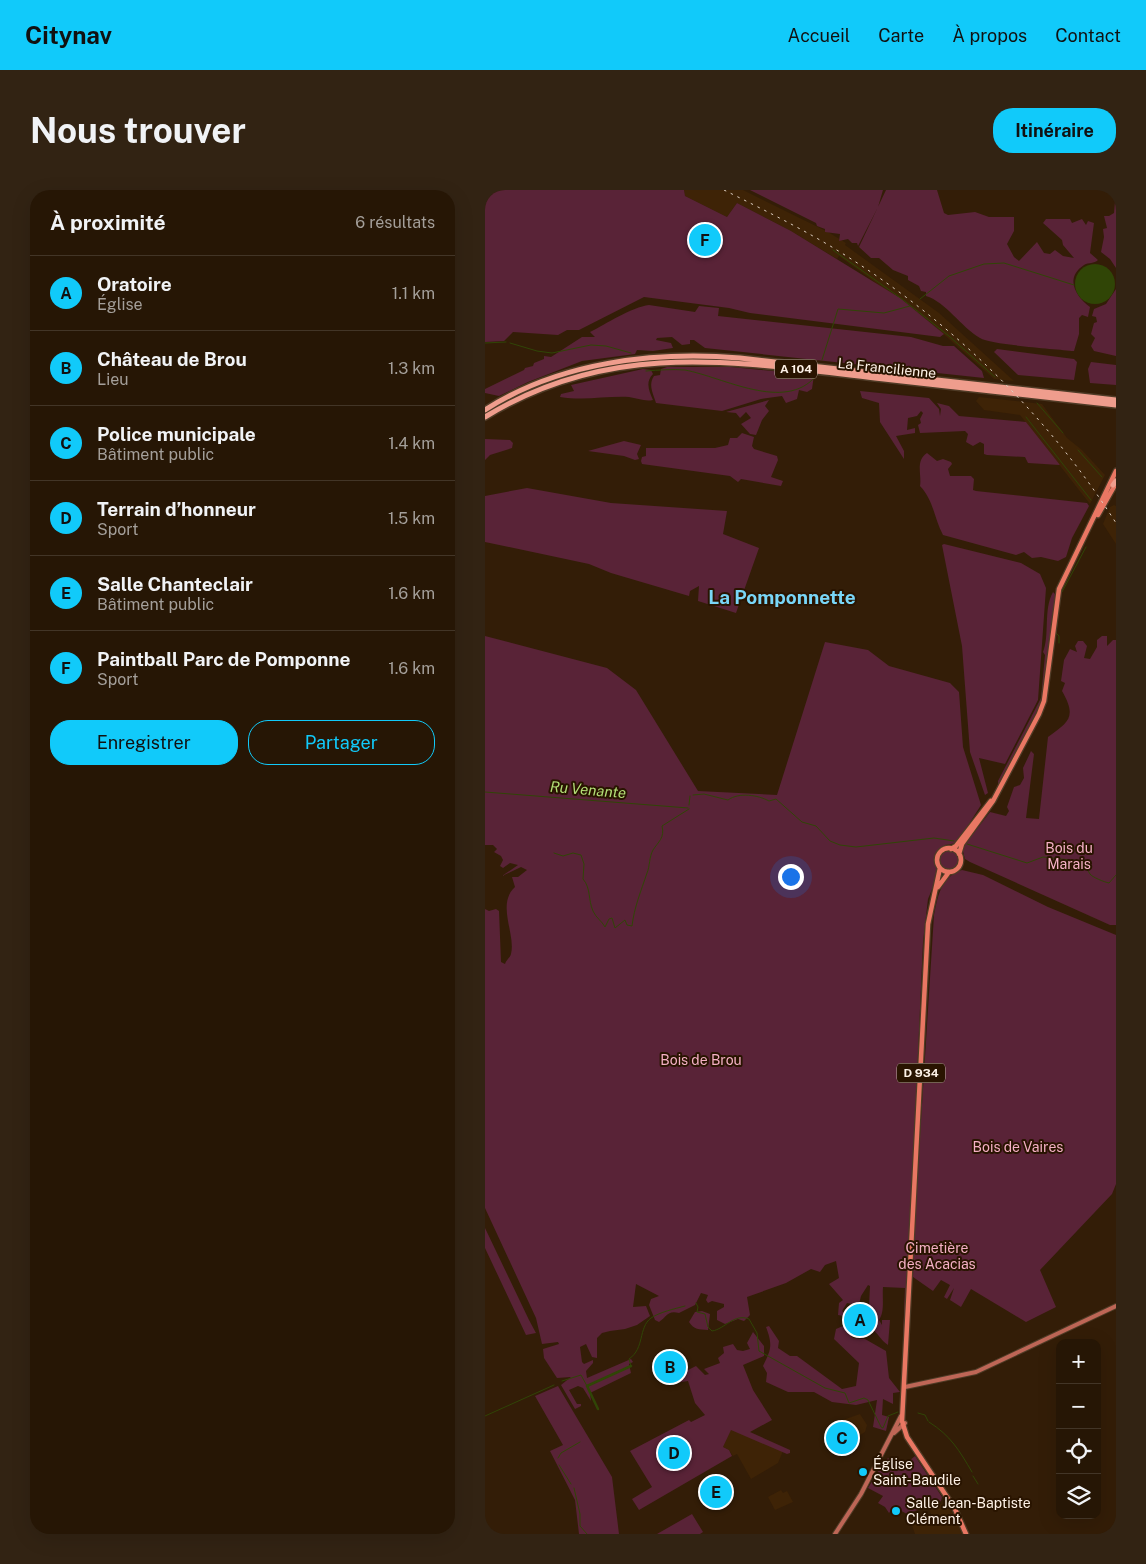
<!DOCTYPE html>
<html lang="fr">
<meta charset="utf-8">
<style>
:root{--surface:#261605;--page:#322313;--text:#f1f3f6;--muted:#a49f9a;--line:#423527;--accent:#11cafa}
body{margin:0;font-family:"Public Sans",sans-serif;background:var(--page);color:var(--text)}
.controls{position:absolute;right:15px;bottom:15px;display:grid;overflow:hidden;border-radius:10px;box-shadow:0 5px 20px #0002}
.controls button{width:45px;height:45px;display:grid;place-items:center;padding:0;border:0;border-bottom:1px solid var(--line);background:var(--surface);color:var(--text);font:25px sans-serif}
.you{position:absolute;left:305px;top:686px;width:18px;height:18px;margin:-12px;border:4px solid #fff;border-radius:50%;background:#1a73e8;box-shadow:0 0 0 8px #1a73e833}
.badge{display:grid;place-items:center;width:32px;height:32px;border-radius:50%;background:var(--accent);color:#111;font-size:16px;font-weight:700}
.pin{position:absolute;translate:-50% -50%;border:2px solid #fff;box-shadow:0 1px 5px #0006}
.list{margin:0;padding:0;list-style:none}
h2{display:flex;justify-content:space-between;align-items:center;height:65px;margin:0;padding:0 20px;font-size:21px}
h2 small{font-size:16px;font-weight:400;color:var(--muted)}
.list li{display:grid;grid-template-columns:32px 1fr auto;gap:15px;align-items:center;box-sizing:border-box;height:75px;padding:0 20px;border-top:1px solid var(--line)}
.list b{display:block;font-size:19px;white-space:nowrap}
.list p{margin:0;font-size:16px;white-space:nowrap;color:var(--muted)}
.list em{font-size:16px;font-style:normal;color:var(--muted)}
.actions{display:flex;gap:10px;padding:15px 20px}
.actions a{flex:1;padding:11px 0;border:1px solid var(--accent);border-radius:20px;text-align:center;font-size:18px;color:var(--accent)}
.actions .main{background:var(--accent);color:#111}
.icon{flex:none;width:28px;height:28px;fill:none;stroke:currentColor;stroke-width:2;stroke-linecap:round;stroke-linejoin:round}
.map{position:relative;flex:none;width:631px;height:1344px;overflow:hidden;border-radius:20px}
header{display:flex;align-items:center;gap:30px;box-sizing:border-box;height:70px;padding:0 25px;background:var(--accent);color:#111}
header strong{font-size:24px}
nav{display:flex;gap:28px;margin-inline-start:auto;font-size:18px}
.intro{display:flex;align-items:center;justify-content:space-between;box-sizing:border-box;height:120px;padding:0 30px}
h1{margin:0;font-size:35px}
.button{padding:12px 22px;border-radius:20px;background:var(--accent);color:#111;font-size:18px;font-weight:700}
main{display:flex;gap:30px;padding:0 30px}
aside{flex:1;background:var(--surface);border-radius:20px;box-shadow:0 5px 20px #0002}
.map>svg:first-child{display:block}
.built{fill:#3e2306}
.green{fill:#592337}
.water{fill:#304506}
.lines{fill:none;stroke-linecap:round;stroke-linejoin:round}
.stream{stroke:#304506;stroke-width:1}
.canal{stroke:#304506;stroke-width:2.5}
.secondary-casing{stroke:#4f3b26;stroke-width:6}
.primary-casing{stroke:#4f3b26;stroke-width:7}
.highway-casing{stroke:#4f3b26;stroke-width:8}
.secondary{stroke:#be6656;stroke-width:4}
.primary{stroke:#e97763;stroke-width:4.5}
.highway{stroke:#ef9d8d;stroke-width:5}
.rail{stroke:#ded0c3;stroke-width:1;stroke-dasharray:2.5 5;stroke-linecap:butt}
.poi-dot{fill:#11cafa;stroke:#291400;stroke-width:2}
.labels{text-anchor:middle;stroke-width:4;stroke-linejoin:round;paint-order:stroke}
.shield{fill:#291400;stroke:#beafa2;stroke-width:1}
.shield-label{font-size:12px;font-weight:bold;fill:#fef2e7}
.street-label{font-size:14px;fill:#fef2e7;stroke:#291400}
.park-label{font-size:14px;fill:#f5b0c5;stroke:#291400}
.poi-label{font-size:14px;fill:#fef2e7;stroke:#291400;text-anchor:start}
.water-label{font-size:15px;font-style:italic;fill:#b2dd75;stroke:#291400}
.district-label{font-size:19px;font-weight:bold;fill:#79d6f7;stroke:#291400}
</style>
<header>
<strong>Citynav</strong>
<nav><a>Accueil</a><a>Carte</a><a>À propos</a><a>Contact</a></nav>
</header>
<div class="intro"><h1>Nous trouver</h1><a class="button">Itinéraire</a></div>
<main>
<aside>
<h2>À proximité<small>6 résultats</small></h2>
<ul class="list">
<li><span class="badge">A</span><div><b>Oratoire</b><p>Église</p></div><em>1.1 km</em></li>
<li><span class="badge">B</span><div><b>Château de Brou</b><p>Lieu</p></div><em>1.3 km</em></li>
<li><span class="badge">C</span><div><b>Police municipale</b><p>Bâtiment public</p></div><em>1.4 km</em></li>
<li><span class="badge">D</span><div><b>Terrain d’honneur</b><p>Sport</p></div><em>1.5 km</em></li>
<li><span class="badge">E</span><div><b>Salle Chanteclair</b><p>Bâtiment public</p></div><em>1.6 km</em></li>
<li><span class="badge">F</span><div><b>Paintball Parc de Pomponne</b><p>Sport</p></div><em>1.6 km</em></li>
</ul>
<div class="actions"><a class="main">Enregistrer</a><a>Partager</a></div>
</aside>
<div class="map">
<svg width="631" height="1344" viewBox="0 0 631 1344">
<rect width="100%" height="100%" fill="#331d07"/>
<path class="built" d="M199 0H258L343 42 361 53 360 55 454 123 529 191 509 189 447 134 354 66 352 69 306 41 252 13 242 27 200 6Z
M494 207 557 214 582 248 597 260 620 285 605 314 535 225 499 220 491 211Z
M629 315 631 316V354L618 334 625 317Z
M375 1224 382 1235 380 1242 363 1252 352 1232Z
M246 1239 298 1261 293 1273 266 1289 252 1264 248 1266 244 1260 238 1257Z
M296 1300 298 1303 302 1301 308 1312 290 1320 283 1307Z
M459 1313 463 1315 470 1327 477 1344H430L427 1335 447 1327 444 1319Z"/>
<path class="green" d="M0 0H199L200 6 242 27 252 13 306 41 415 108 459 144 455 147 265 123 244 118 159 107 94 140H82L73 145 28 142 19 151 0 152Z
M265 0H398L393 17 373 56 372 53H367L363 49 354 51 355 44 340 42V39L332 36 331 33Z
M401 0H452L459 23 463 25 490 22 504 27H529V41L522 54 529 67 534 71 552 52 559 63 565 64 570 60 578 66 589 68 578 55 577 50 558 33 561 29H585L587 33 597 29 601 35 603 31 609 33 605 63 613 70C609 74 604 72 599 75 579 88 591 107 605 117L603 127 597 125 594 128V144L589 161C571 159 507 155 495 148 476 137 461 112 441 106V102L436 101 434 96 423 90V86L408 80 394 68H386L374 57Z
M631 0V78L625 69 616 62 619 47 618 39 622 38 619 26H624L629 23Z
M631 99V166L609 161 606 156 610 148 606 144 609 133 612 132 611 127 607 126 609 119 621 114Z
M164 115 210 122 214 116 234 118 233 126 426 147 458 156H469L497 181 499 188 220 158 209 150H205V154L197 155 187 147 172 148 171 150 186 153 188 158 168 161 152 160 150 164 97 171 43 192 14 206 0 203V199L39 180 40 178 48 176 49 173 59 169V166L66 167 97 147H110L105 142C121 134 147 117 164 115Z
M512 159 589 169 592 172 589 190 533 185 509 162Z
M606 172 631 175V195L605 193 603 179Z
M182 177H246L329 185 327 199 322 202 314 200 312 209 301 213 297 206 276 209 237 221 171 213C168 203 163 195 169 186L175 185 176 179Z
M158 179 166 180 168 184C160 192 164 201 168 210 160 212 152 208 144 207 120 206 99 211 75 207L76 204 89 201 86 195Z
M375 201 444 208 454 219 455 226 456 219 452 213 464 216 474 226 541 232 575 275 543 273 540 267 502 265 499 264V254L495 252 488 256 481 252 483 244 480 241 435 243 433 235 436 233 435 229 438 223 436 221 432 226 423 228 422 240 430 238V243L411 246 419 261V269L395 232 394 213 377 208Z
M284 210 280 216 284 221 277 230 271 245 265 244 256 234 266 228 261 222 255 228 251 223 241 222Z
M257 243 269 247 267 256 269 259 292 266 293 270 286 287 298 291 296 296 256 289 253 292 245 286 157 274 156 271 157 267 161 266V258H230L243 255 245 248H252Z
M0 249 25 250 28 253 27 258 5 265 0 270Z
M139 251 156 255 152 264 154 269 150 270 139 266 103 261Z
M442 263 452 271 458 269 466 272 467 274 463 279 465 286H486L489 289 488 300 491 301 602 313 604 316 587 348 581 367 573 371 556 367 547 368 539 362 531 365 458 345C449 328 449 311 435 296 437 285 430 271 442 263Z
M42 298 126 313 242 321 238 344 274 358 251 423 213 411 214 396 205 401 204 406 126 383 104 374 0 352V306Z
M459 354 536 373 555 384 561 398 553 510 520 574 494 568 503 603 500 605 485 562 477 456 457 355Z
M568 402 571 405 556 513 516 593 513 595V591L556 508 560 465 558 462C565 445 558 420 568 402Z
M0 446 122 478 151 500 213 601 292 605 340 452 383 460 404 476 465 493 474 502 478 557 496 615 472 653 460 655 453 662 451 668 454 682 443 709 438 752 421 1131 418 1149 420 1098 398 1097C397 1108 400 1121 394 1130L397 1135V1130H405L403 1155C395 1150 394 1143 384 1137L385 1128 388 1125 384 1116 385 1096 383 1095 376 1106 372 1123 368 1122 367 1114 362 1113 357 1121 364 1127 353 1125 354 1113 358 1110 344 1094 354 1088 351 1071 340 1075 335 1082 326 1079 301 1093 262 1107 265 1125 259 1131 253 1129 240 1134 232 1130V1121L239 1117V1114L227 1111 223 1113 221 1110 223 1105 216 1103 210 1115 194 1123C182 1120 182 1127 174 1132L170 1130 164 1115 166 1109 174 1106 151 1094 148 1117 161 1116 165 1126 152 1135 140 1139 125 1141 117 1143 112 1148V1168L107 1167 101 1154 95 1157 97 1172 99 1174 108 1170V1173L101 1181 102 1188 146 1169 148 1172 144 1174 146 1183 105 1203 106 1211 98 1198 93 1196 84 1200 92 1214H96V1216L90 1219 76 1195 86 1187 72 1188 59 1168 58 1159 74 1154 73 1152 57 1154 51 1128 0 1018V719L4 721 11 719 14 721 16 772 20 774C21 770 25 768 26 764 31 744 11 714 30 697L27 687H33L42 680 36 677 17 686 33 675 25 673 18 678 15 676 18 670 16 666 9 662 12 659 8 655H0Z
M617 446H622V456L628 450H631V735H625L485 672 480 669 477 658 505 622 521 626 524 621 522 617 529 597 535 595 539 588 538 578 546 561 549 564 541 628 554 629 563 547C584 532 592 527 577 501L580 493 576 491 579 470 585 459 592 462 590 456 593 451H598L602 456 599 468 605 469 612 457V450Z
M455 670a10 10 0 1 1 20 0a10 10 0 1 1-20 0Z
M477 680 498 685 563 717 631 745V994L627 1004 555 1080 571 1117 541 1132 486 1099 476 1117 465 1110 469 1098 462 1109 459 1107 465 1095 456 1090 448 1101 428 1087 429 1058 433 1054 430 1052 429 1041 449 725C453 705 456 687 477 680Z
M0 1038 44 1130 51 1143 41 1145 0 1058Z
M210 1122 217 1121 225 1124 223 1140C214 1139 209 1140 204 1132Z
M284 1136 294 1151 293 1158 305 1166H312L357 1199 371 1196 374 1173 349 1149 351 1139 358 1136 368 1148 380 1149 401 1161 404 1188 415 1202 408 1203V1214L398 1209 397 1225 404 1227 401 1241 388 1237 392 1210 371 1215 347 1212 329 1202H303L281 1192 282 1183 278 1176C286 1159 288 1156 281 1137Z
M268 1142 279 1156V1166L258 1175 268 1200 287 1230 265 1242 305 1260V1263L302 1264 246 1240 238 1257 244 1260 247 1266 154 1320 147 1309 167 1297 145 1261 204 1230 206 1232 220 1225 210 1213 203 1191 190 1193 189 1190 194 1187 199 1179 203 1180 211 1176 220 1185 224 1184 219 1179 235 1173 233 1168 239 1163 238 1157 248 1154 252 1160 258 1161 265 1159 262 1153Z
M73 1196 127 1287 134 1344H94L90 1310 65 1261 78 1255 50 1206Z
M430 1266 457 1307 456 1311 422 1324 409 1317 404 1323 400 1317 393 1313 398 1306 383 1298C391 1285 394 1279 403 1268L411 1275H419Z
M207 1324 218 1342 215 1344H172Z"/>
<path class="water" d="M590 94a20 20 0 1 1 40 0a20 20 0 1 1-40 0Z"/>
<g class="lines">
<path class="stream" d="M348 60 417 109 464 146 510 187
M435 109 464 86 499 74 519 73 589 95
M0 153 21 152
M25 153 52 161 67 163 106 155 121 156 146 163
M337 170 353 119 399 123 425 116
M161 181C174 180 188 179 200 180 238 187 300 223 331 186
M552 213 578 243
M541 227 606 310
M593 260 617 287
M577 402 601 357
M573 424 571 443 574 446V453
M0 602 203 618
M208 605 219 604 243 610C254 602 273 605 284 611L291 609 317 632 331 636 345 651 355 655 371 657 449 648 469 651
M204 615 205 606
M482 654 542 673 558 667 594 671C601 674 601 678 605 684 607 687 619 692 624 693L631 685
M69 663 78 666 88 663 96 665 99 674 98 689C106 698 103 710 108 721 111 728 117 731 120 737L124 729 127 728 130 738 140 730 142 735 147 736C149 718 156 701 162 683 165 676 164 667 168 660 173 652 180 648 177 636L204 619
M211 1113 213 1117 212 1122 220 1124 223 1137 227 1141C240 1139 249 1123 264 1129L272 1143 274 1161 340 1198 360 1203 364 1213 379 1208 383 1210 396 1237 398 1238 403 1226 413 1222
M146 1176 144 1169C160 1158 153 1138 166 1128 175 1122 189 1119 200 1116
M77 1191 96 1185 102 1196
M433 1223 440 1225 443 1231
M0 1226 69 1195
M444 1232C466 1246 474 1260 487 1282
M73 1268 76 1263 95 1252
M74 1275 86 1294
M488 1286 493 1294
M89 1298 95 1324V1336L102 1344"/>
<path class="canal" d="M113 1219 102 1196 146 1176"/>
<g class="secondary-casing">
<path id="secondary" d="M420 1197 491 1182 631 1116
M409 1243 420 1233
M350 1344 376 1304 416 1226"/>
</g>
<g class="primary-casing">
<path id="primary" d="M613 325 630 295
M452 670a12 12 0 1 1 24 0a12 12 0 1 1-24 0Z
M466 659 471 656 506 611
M474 664 477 654 508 611 554 524 559 511 574 399 631 281
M455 678 443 734 417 1231 422 1247 470 1319 481 1344
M453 697 464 682"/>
</g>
<g class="highway-casing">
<path id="highway" d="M0 220C74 172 169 161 255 168L631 210
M0 227C127 149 251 172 390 188 470 197 551 206 631 215
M628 295 631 291"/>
</g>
<use href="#secondary" class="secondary"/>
<use href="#primary" class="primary"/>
<use href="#highway" class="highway"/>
<path class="rail" d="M239 0C281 21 324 42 363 67 470 135 563 226 631 333"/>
</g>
<g class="poi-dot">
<circle cx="378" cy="1282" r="5"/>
<circle cx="411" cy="1321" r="5"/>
</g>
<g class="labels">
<g class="shield">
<rect x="290" y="169.5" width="42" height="19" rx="4"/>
<rect x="412" y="873.5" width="48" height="19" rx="4"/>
</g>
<g class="shield-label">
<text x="311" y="183">A 104</text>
<text x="436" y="887">D 934</text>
</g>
<g class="street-label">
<text transform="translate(402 178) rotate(6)" y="5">La Francilienne</text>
</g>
<g class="park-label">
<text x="584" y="663">Bois du<tspan x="584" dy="16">Marais</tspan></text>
<text x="216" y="875">Bois de Brou</text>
<text x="533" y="962">Bois de Vaires</text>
<text x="452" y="1063">Cimetière<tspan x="452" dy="16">des Acacias</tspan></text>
</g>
<g class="poi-label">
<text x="388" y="1279">Église<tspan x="388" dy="16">Saint-Baudile</tspan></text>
<text x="421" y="1318">Salle Jean-Baptiste<tspan x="421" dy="16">Clément</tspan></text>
</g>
<g class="water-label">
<text transform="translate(103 600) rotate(5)" y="5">Ru Venante</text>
</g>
<g class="district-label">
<text x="297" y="414">La Pomponnette</text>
</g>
</g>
</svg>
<div class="controls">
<button>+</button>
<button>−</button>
<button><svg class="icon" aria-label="locate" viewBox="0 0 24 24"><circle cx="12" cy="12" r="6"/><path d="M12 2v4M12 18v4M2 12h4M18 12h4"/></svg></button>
<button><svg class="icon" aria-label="layers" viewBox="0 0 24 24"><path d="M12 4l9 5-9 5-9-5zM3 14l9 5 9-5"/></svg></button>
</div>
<div class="you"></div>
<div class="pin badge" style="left:375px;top:1130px">A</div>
<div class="pin badge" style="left:185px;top:1177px">B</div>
<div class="pin badge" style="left:357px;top:1248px">C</div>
<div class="pin badge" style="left:189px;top:1263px">D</div>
<div class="pin badge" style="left:231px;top:1302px">E</div>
<div class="pin badge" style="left:220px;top:50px">F</div>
</div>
</main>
